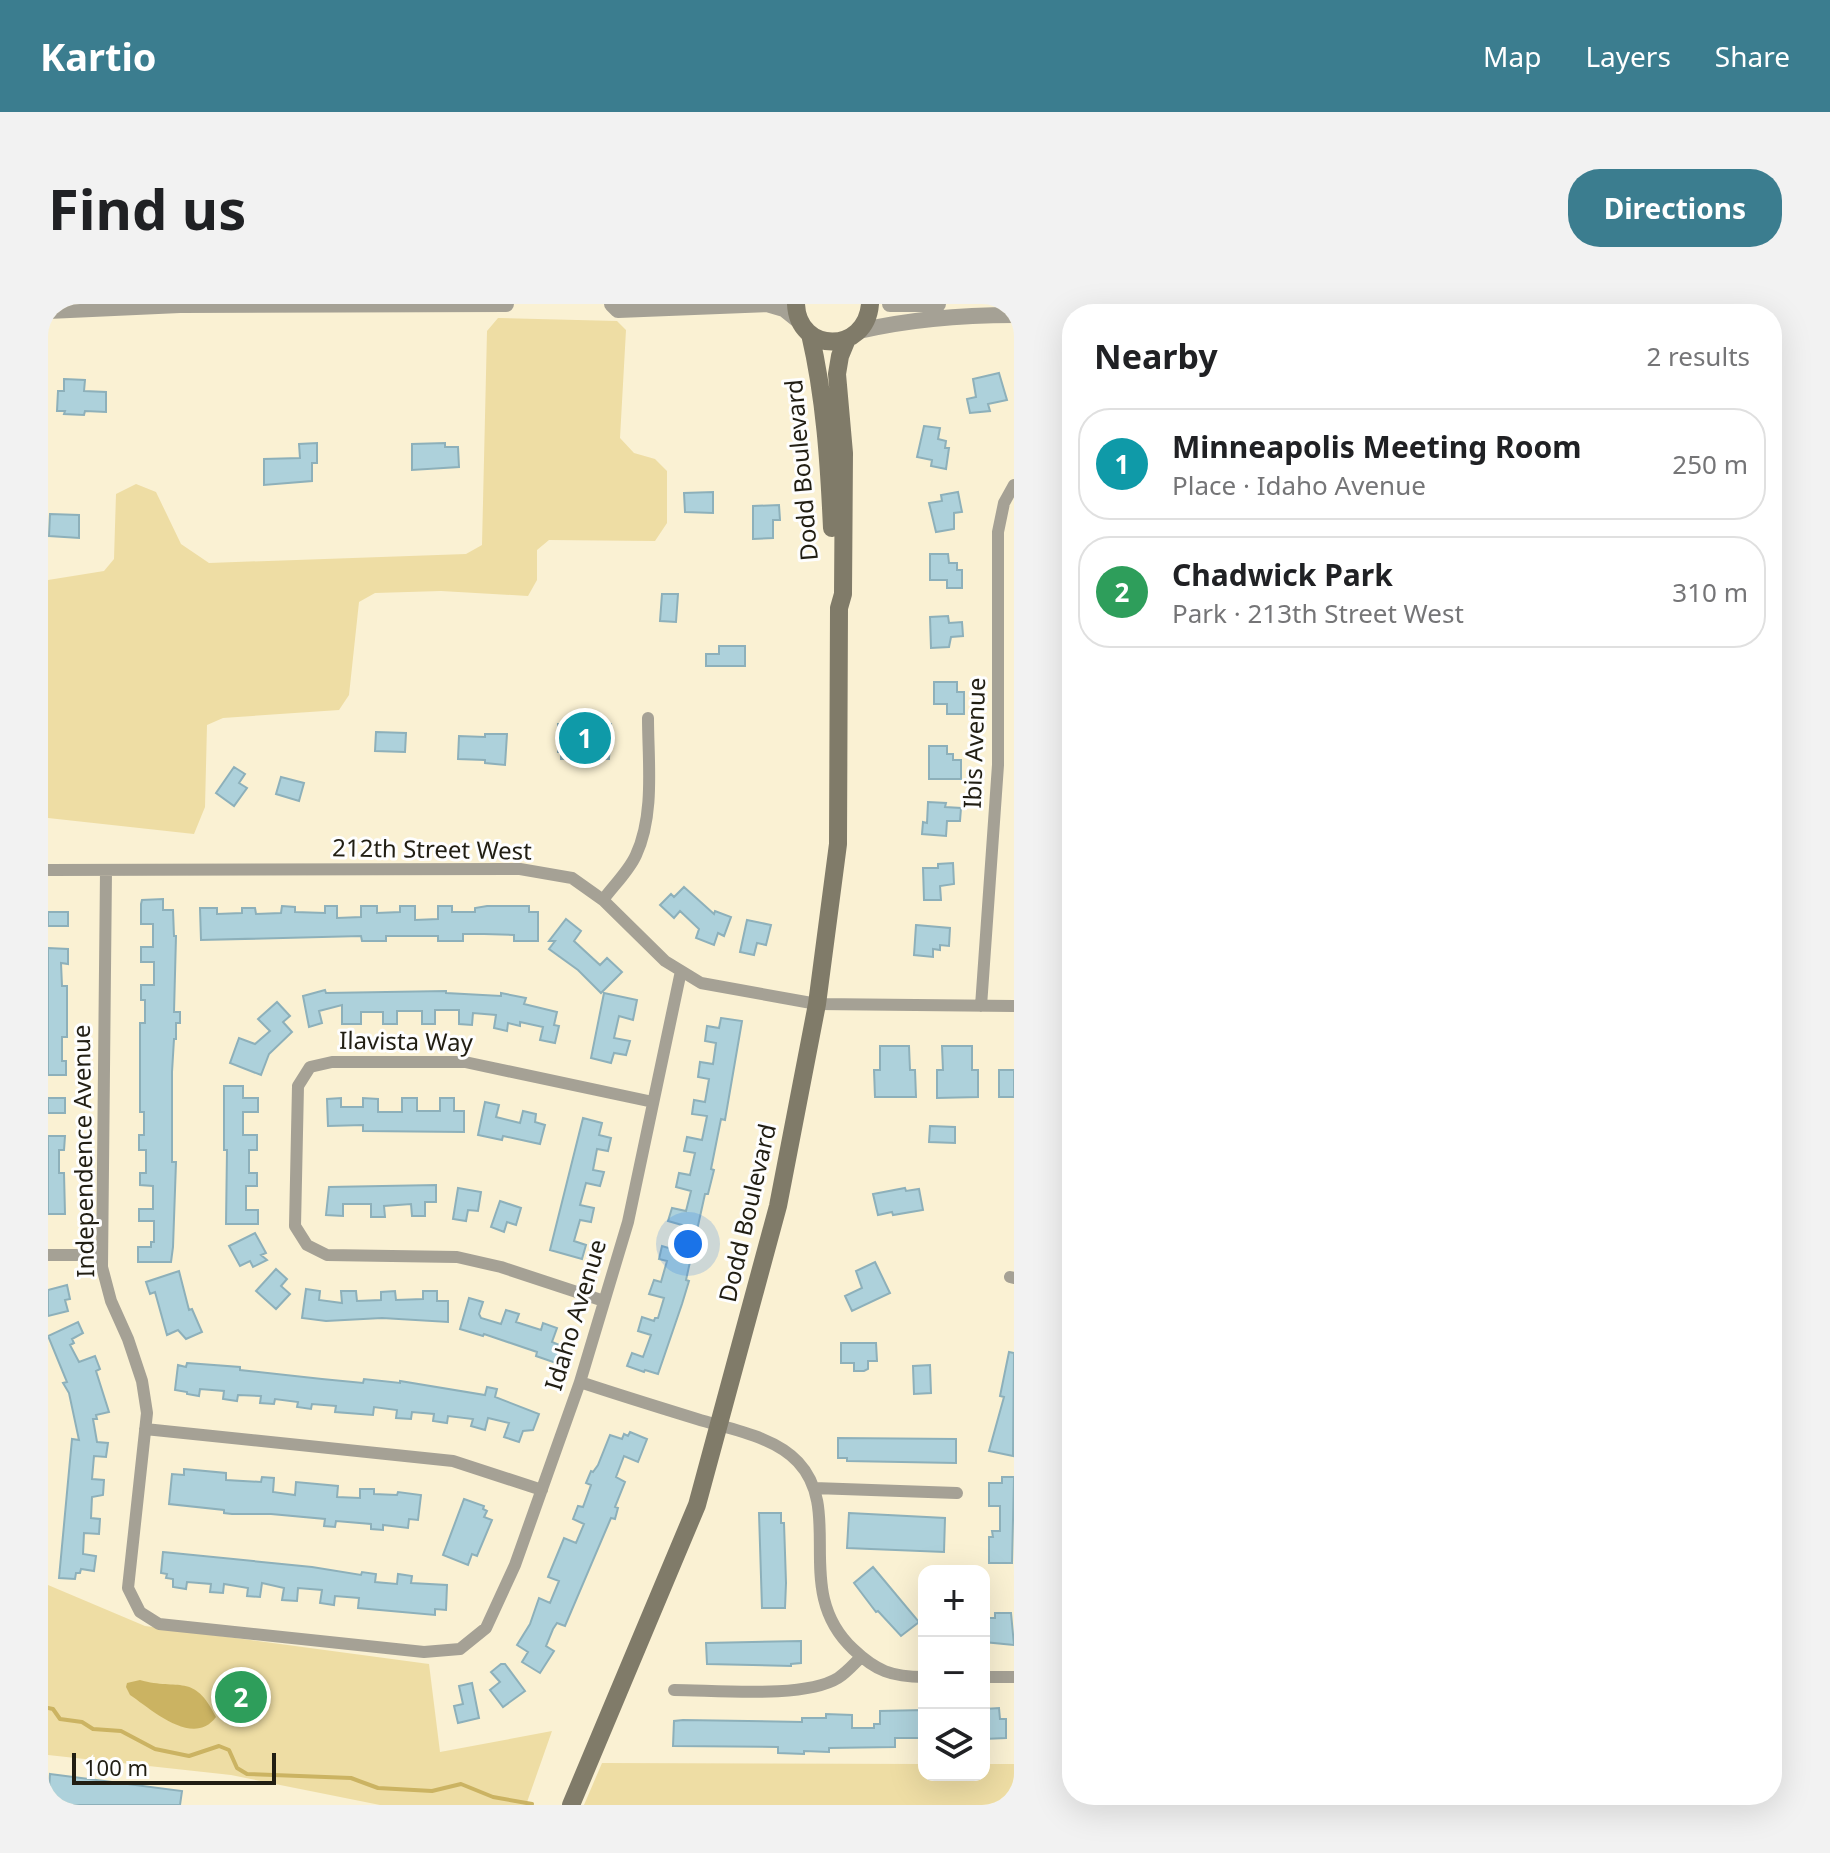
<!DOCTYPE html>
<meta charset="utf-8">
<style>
:root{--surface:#fff;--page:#f2f2f2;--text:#202124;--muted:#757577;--line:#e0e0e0;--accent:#3b7d8f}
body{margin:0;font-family:"Noto Sans",sans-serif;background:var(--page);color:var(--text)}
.controls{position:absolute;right:24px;bottom:24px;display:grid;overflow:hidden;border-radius:16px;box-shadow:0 8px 32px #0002}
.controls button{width:72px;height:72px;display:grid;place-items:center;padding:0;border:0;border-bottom:2px solid var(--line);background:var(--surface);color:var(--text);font:40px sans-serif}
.scale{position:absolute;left:24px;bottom:20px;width:204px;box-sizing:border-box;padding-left:8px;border:4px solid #211e13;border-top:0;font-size:22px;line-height:28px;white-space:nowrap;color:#211e13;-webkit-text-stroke:6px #fefefe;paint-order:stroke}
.you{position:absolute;left:640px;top:940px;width:28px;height:28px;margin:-20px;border:6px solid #fff;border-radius:50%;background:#1a73e8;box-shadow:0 0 0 12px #1a73e833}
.badge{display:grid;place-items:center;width:52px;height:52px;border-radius:50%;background:var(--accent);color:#fff;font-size:26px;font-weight:700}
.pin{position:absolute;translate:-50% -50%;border:4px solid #fff;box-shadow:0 2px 8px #0006}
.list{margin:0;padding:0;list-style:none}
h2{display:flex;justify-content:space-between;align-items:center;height:104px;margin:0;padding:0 32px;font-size:34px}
h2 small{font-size:26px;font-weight:400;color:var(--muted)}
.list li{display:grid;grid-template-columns:52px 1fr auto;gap:24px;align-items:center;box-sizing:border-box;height:112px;margin:0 16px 16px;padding:0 16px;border:2px solid var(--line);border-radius:32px}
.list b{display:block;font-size:30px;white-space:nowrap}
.list p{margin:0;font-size:26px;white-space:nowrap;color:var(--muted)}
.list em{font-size:26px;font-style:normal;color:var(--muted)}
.icon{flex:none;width:44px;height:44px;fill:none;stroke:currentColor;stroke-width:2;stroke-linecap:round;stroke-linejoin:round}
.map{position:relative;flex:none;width:966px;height:1501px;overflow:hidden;border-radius:32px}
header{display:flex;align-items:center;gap:48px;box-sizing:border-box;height:112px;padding:0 40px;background:var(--accent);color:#fff}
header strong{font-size:38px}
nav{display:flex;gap:44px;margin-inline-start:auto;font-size:28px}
.intro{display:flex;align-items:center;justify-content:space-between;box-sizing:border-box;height:192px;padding:0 48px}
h1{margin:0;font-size:56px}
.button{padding:20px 36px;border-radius:32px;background:var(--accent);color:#fff;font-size:28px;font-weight:700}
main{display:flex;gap:48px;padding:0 48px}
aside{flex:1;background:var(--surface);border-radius:32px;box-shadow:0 8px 32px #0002}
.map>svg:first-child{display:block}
.green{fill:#eedda4}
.water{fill:#cbb362}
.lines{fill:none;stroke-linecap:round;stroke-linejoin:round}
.stream{stroke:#cbb362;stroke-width:4}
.building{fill:#add1db;stroke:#8db0ba;stroke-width:2}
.minor{stroke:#a5a195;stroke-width:12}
.tertiary{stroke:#a5a195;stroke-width:16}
.secondary{stroke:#807b69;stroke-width:18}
.labels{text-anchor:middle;stroke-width:6;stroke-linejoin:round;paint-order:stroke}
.street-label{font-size:24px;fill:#211e13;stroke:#fefefe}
</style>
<header>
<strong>Kartio</strong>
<nav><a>Map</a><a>Layers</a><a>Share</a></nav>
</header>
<div class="intro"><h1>Find us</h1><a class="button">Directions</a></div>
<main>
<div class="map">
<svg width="966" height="1501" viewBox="0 0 966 1501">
<rect width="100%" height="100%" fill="#faf1d3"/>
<path class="green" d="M450 14 569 17 578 26 572 134 586 149 607 155 619 167V219L607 237 501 236 489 246V276L480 292 393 287 327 289 311 298 301 391 291 406 175 414 159 421 157 503 146 530 0 514V276L56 267 66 255 68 190 88 180 108 188 133 240 161 259 418 250 434 241 439 27Z
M0 1281 97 1322 381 1360 392 1448 504 1427 478 1501H332L183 1471 0 1451Z
M554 1459 876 1460V1471H936V1460H966V1501H536Z"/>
<path class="water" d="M92 1376C131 1387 146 1368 168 1413 145 1444 103 1405 82 1391L78 1383 79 1379Z"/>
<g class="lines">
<path class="stream" d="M0 1404 5 1405 12 1415 34 1418 45 1425 73 1427 107 1445 141 1452 171 1442 181 1446 189 1464 199 1470 303 1474 330 1484 384 1487 413 1480 445 1493 484 1500"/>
</g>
<path class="building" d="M951 69 959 96 940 100 942 107 922 109 919 95 928 93 925 75Z
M16 75 37 76 36 87 58 88V108L37 107 36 111 16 110 17 107H9L10 87H16Z
M876 122 892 124 890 135 898 137 897 144H901L898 165 883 162 884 156 869 153Z
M269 139V159H264V177L216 181V155L252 154 251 140Z
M397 139V143H410L411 163 364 166V140Z
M665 188V209L637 208 636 189Z
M910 188 914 208 906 209V225L888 228 881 199 894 197 893 191Z
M731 201 732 216H725V234L705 235V202Z
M2 210 31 211V234L1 232Z
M882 250H900L901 259H909V266H914V284H899V276H882Z
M614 290H630L628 318 612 317Z
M900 312 901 319 914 318 915 332 903 333 901 343 883 344 882 313Z
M671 342H697V362H658V350H671Z
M886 378H909V388H916V410H899V400H886Z
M510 420H563L561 455H513V448H510Z
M328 428 358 429 357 448 327 447Z
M437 430H459L457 461 437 459V456L410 455 411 432 437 433Z
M881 442H899V450H905V456H913V475H881Z
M186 463 197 470 191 479 199 484 186 502 168 489Z
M233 473 256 479 251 497 228 490Z
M880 498 898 499 897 503 913 504 912 517H899L898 532 874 530 875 518 879 519Z
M905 559 906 580 892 582 893 596H876L875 564H890V560Z
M636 583 666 610 667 607 683 613 676 632 670 629 666 641 648 634 651 625 632 607 626 614 612 601 623 590 626 593Z
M115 595V606H125L126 632H128L126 708H132V719H128V735H126L124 768V858H128L125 943 123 958H90V943H103V938H106V917H91V905H105V882L92 881V869H98V846H91V831H96V808H92V719H97V696H93V681H106V658H93V643H105V620H93V600L94 596Z
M234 602 247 603V608L277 609V602H289V614L313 613V602H329V609L352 608V602H367V616L390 615V602H404V608H427V604L439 602H481V608H490V637H466V631L436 630H415V637H390V632H338V637H314L313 632 153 636 152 604H169V610L194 609V604H207L208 610 233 609Z
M0 608H20V622H0Z
M518 615 533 627 526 637 552 661 559 654 574 668 553 689 530 666 501 645 507 637H501Z
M699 616 723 621 718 641 709 639 706 651 692 648Z
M868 621 902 624 901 642 892 641V646L885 645V653L866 651Z
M0 644 20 645V660L13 659 14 682H19V733H14V757H18V771H0Z
M277 686 278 689 398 687V689L453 692V689L478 694 476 700 509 708 506 721 511 722 507 739 492 736 495 723 472 718V722L460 719 459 727 446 724 448 711 425 709 424 721 411 720V706H387V720H374V707H349V720H335V708H313V720H294V701L271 707 274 719 261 723 255 692Z
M556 689 589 696 585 716 571 712 566 734 582 737 578 751 566 749 563 759 543 754Z
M229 698 242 712 235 718 244 728 221 750 213 771 182 759 191 734 207 740 222 727 210 715Z
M673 714 694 717 677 816 673 815 663 865 666 866 660 890H657L638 976 641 977 634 1000 610 1070 597 1066 596 1068 579 1062 584 1049 595 1053 603 1031 590 1027 594 1013 606 1017 607 1014H610L616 994 601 990 606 976 613 978 619 957 611 955 614 942 627 946 634 921 620 917 624 904 638 907 643 887 628 883 631 869 642 871 647 849 636 847 639 833 654 836 659 812 644 810 646 796 657 798 661 775 650 773 652 758 665 760 668 739 657 737 659 722 671 724Z
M832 742H861L862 766H867L868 793H827L826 766H832Z
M894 742H924V766H930V793L889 794V766H895Z
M951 766H966V793H951Z
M176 782H195V794H210V808H195V831H209V846H201V869H209V882H198V906H210V920H178L179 846H176Z
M0 794H17V809H0Z
M293 794V803H315V794L330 795V808H354V794H369V807H392V794H406V807H416V828L315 827V821L280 822 279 795Z
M437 798 451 801 448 813 472 819 475 807 488 810 487 818 497 821 492 840 455 832 454 836 430 831Z
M535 814 554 819 551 831 563 834 560 847 549 845 545 866 556 868 552 882 538 879 532 901 546 904 543 918 532 916 526 937 538 941 534 955 502 946Z
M882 822 907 823V839L881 838Z
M0 832H17L16 846H11V869H16L17 910H0Z
M388 881V898H377V912H364L363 900 336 902 337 913H323V900H295V912L278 911 281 883Z
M410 884 433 888 430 907 420 906 418 917 405 915Z
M857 884 858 887 871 885 875 906 845 911 844 908 830 911 825 890Z
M452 897 473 904 468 921 459 918 456 928 443 923Z
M207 929 218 949 213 951 219 956 205 963 202 957 192 962 181 942Z
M827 958 842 989 804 1007 797 992 814 984 808 967Z
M228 965 239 975 233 982 242 990 228 1005 208 987Z
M131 967 141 1006 144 1005 154 1028 138 1035 130 1026 119 1031 107 988 102 990 98 978Z
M19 981 22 995 17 996 20 1007 0 1012V986Z
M258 985 272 987 271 996 294 999 293 987H308L309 997 333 996V988L347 987 348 996 375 995V987H389V997H400V1018L334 1014 278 1017 254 1014Z
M421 994 435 998 431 1010 433 1014 453 1020 458 1006 471 1010 468 1018 493 1026 495 1019 509 1024 504 1038 514 1042 508 1059 488 1052 489 1048 436 1030 435 1032 412 1025Z
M30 1018 35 1029 24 1035 26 1039 22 1041 31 1058 47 1052 52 1065 48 1067 61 1108 48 1111 49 1115H45L49 1138 60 1139 58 1153 46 1152 44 1175 56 1176 55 1191 44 1193 43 1214 52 1215 51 1230 36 1229 35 1250 48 1252 46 1267 33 1265 32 1269H28L27 1275 11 1274 24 1135 31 1136 21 1089 15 1079 19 1078 0 1032Z
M793 1039H828L829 1057H820V1065L816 1067H806V1059H793Z
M961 1048 966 1049 965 1152 941 1147 956 1093 952 1092Z
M139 1059 192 1063V1066L274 1075 315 1079 316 1075 352 1079V1077L437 1091 439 1083 449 1085 447 1093 491 1110 485 1126 475 1127 471 1138 456 1133 461 1119 440 1114 437 1126 423 1122 425 1115 400 1112 399 1119 385 1117 386 1110 364 1108 363 1115 348 1114 349 1106 326 1103 325 1111 287 1108 288 1102 264 1100 263 1105 249 1103 250 1098 227 1095 226 1100 212 1099 213 1092 190 1091 189 1097 175 1095 176 1087 152 1085 151 1092 139 1090V1088L127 1086 130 1061 138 1063Z
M882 1061 883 1089 866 1090 865 1062Z
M582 1128 599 1135 590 1158 576 1152 568 1173 577 1178 567 1203 570 1204 567 1215 563 1214 517 1322 509 1319 505 1325 498 1342 506 1347 492 1369 474 1358 480 1348 469 1341 482 1320 491 1294 502 1299 511 1277 500 1273 516 1234 528 1239 536 1220 525 1215 530 1202 535 1203 543 1181 538 1179 543 1167 545 1168 550 1161 562 1131 574 1135 576 1130 580 1132Z
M790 1134 908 1135V1159L799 1157V1154H790Z
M136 1165 178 1169V1176L213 1178 214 1173 226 1174 225 1188 247 1191 248 1178 290 1182 289 1193 312 1194V1185H326V1190L349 1191 350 1188 373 1191 370 1216 361 1215 360 1224 335 1221V1226L323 1225V1220L288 1217 287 1223 276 1222 277 1215 223 1210H184L176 1209V1206L121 1200 124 1170 136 1171Z
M954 1173H966L964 1259H941V1233H945L944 1227H952V1202H941V1179H954Z
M416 1195 436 1202 435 1205 439 1207 436 1213 444 1216 429 1252 424 1250 420 1261 395 1251Z
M711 1209H733V1219H736L738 1279 737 1304H714Z
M801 1209 897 1214 896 1248 799 1244Z
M115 1248 264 1263 313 1271 314 1268 328 1270 327 1278 349 1280 350 1270 364 1272 363 1279 399 1281 398 1306 387 1305V1311L310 1304 311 1294 287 1292 286 1301 272 1299 274 1286 250 1284 249 1297 234 1296 236 1284 214 1279 212 1293 199 1292 200 1284 176 1280 175 1289 162 1288 163 1280 139 1278 138 1285 125 1283V1275L118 1274 119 1270 113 1269Z
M825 1263 871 1318 853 1332 830 1307 828 1308 806 1279Z
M947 1309H963L966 1341 936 1338V1314H947Z
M753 1337V1359L743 1360V1362L659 1360 658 1339Z
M453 1360H457L477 1387 455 1403 442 1386 452 1378 443 1368Z
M424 1379 431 1414 410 1419 406 1402 415 1400 411 1382Z
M951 1404 952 1415H958V1434L936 1435V1405Z
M876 1406V1434H847V1443L781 1444V1448L756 1447V1450L730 1449V1443L625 1442 626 1417 635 1416 754 1418V1414H778V1410L804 1411V1424H826V1420H832V1407Z
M2 1470 134 1487 132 1501H0Z"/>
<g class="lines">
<path class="minor" d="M0 566 472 565 524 574 555 596 617 657 653 679 769 700 966 702
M58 567 54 963 63 997 80 1035 94 1077 99 1109 80 1284 92 1308 111 1320 376 1348 412 1345 438 1324 467 1261 532 1078 580 918 633 667
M555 596C565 582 581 567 588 551 607 510 600 457 600 414
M933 702 950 461V228L956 199 966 181
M0 951H54
M962 973 966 974
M556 997 453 963 409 953 279 951 259 941 247 922 250 782 262 763 284 758H417L605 798
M532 1078C571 1091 610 1103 649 1115 681 1125 726 1132 750 1158 797 1208 743 1287 805 1345 828 1367 844 1373 876 1373
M97 1125 405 1157 494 1186
M766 1184 909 1189
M936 1373H966
M626 1386C667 1386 756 1395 790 1374 798 1369 806 1360 813 1353"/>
<path class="tertiary" d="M564 0 570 6 719 0 736 5 751 17
M842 0H890
M0 7 132 1 458 0
M811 27C863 15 914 11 966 11"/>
<path class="secondary" d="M748 0C750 50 818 50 822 0
M762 30C777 94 781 159 784 224
M523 1501 649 1201 730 902 769 700 790 540 791 304 795 290 796 149 789 70 792 52 799 35"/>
</g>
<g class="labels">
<g class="street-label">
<text transform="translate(754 166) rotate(-95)" y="8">Dodd Boulevard</text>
<text transform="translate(927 439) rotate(-88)" y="8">Ibis Avenue</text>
<text transform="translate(384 546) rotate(1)" y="8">212th Street West</text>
<text transform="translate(358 738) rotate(1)" y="8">Ilavista Way</text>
<text transform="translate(36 847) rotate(-91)" y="8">Independence Avenue</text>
<text transform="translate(700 909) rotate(-77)" y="8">Dodd Boulevard</text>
<text transform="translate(528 1011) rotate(-73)" y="8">Idaho Avenue</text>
</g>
</g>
</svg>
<div class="controls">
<button>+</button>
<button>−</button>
<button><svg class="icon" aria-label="layers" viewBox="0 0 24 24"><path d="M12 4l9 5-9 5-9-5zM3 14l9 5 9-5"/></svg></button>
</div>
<div class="scale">100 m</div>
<div class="you"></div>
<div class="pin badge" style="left:537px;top:434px;background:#0f9aa8">1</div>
<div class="pin badge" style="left:193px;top:1393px;background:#2e9e5b">2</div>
</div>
<aside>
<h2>Nearby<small>2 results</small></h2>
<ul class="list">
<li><span class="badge" style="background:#0f9aa8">1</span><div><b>Minneapolis Meeting Room</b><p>Place · Idaho Avenue</p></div><em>250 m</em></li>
<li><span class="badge" style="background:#2e9e5b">2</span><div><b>Chadwick Park</b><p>Park · 213th Street West</p></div><em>310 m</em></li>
</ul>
</aside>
</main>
